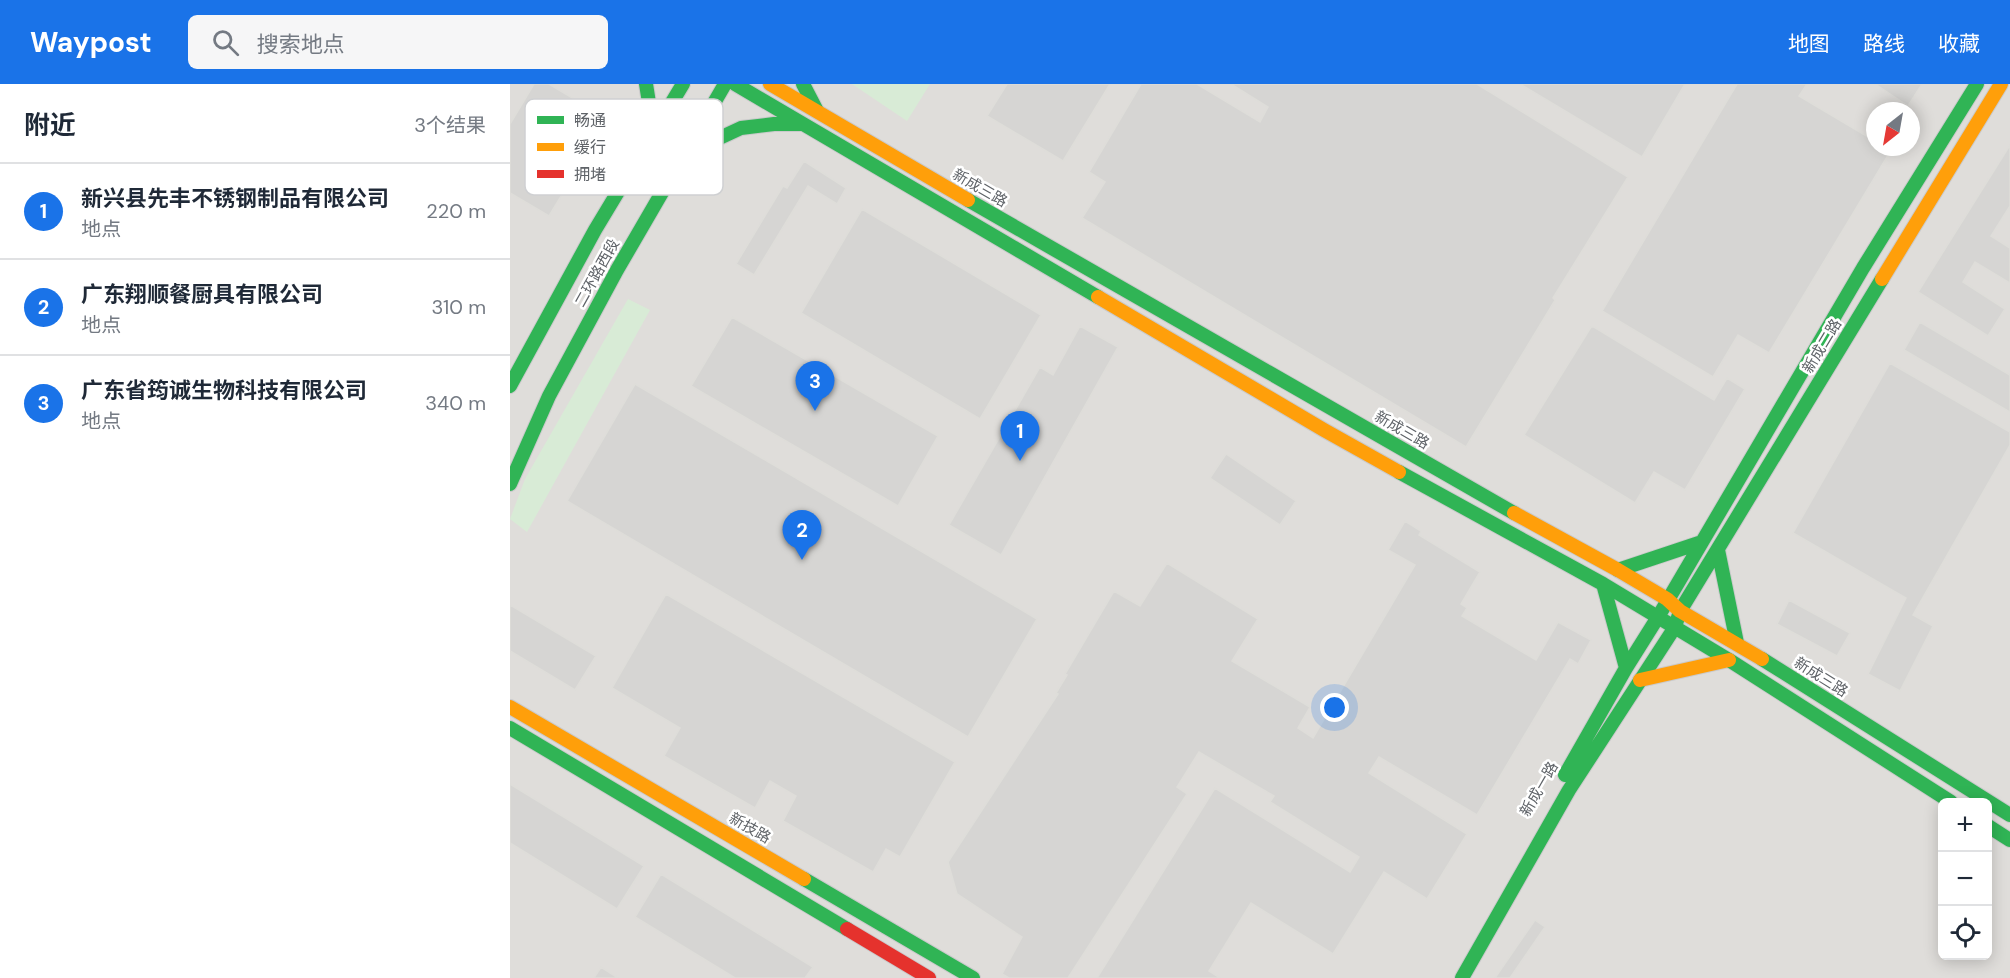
<!DOCTYPE html>
<html lang="zh">
<meta charset="utf-8">
<style>
:root{--surface:#fff;--page:#f6f6f7;--text:#1f2937;--muted:#747a83;--line:#e0e1e3;--accent:#1a73e8}
body{margin:0;font-family:"DM Sans","Noto Sans SC",sans-serif;background:var(--page);color:var(--text)}
.controls{position:absolute;right:18px;bottom:18px;display:grid;overflow:hidden;border-radius:9px;box-shadow:0 3px 15px #0003}
.controls button{width:54px;height:54px;display:grid;place-items:center;padding:0;border:0;border-bottom:2px solid var(--line);background:var(--surface);color:var(--text);font:30px sans-serif}
.compass{position:absolute;left:1356px;top:18px;width:54px;height:54px;border-radius:50%;background:var(--surface);box-shadow:0 3px 15px #0003;rotate:211deg}
.you{position:absolute;left:825px;top:624px;width:21px;height:21px;margin:-15px;border:4px solid #fff;border-radius:50%;background:#1a73e8;box-shadow:0 0 0 9px #1a73e833}
.badge{display:grid;place-items:center;width:39px;height:39px;border-radius:50%;background:var(--accent);color:#fff;font-size:20px;font-weight:700}
.pin{position:absolute;translate:-50% -50px;filter:drop-shadow(0 2px 3px #0008)}
.pin::after{content:'';position:absolute;top:32px;width:21px;height:18px;background:inherit;clip-path:polygon(0 0,100% 0,50% 100%)}
.list{margin:0;padding:0;list-style:none}
h2{display:flex;justify-content:space-between;align-items:center;height:78px;margin:0;padding:0 24px;font-size:26px}
h2 small{font-size:20px;font-weight:400;color:var(--muted)}
.list li{display:grid;grid-template-columns:39px 1fr auto;gap:18px;align-items:center;box-sizing:border-box;height:96px;padding:0 24px;border-top:2px solid var(--line)}
.list b{display:block;font-size:22px;white-space:nowrap}
.list p{margin:0;font-size:20px;white-space:nowrap;color:var(--muted)}
.list em{font-size:20px;font-style:normal;color:var(--muted)}
.icon{flex:none;width:33px;height:33px;fill:none;stroke:currentColor;stroke-width:2;stroke-linecap:round;stroke-linejoin:round}
.map{position:relative;flex:none;width:1500px;height:894px;overflow:hidden}
header{display:flex;align-items:center;gap:36px;box-sizing:border-box;height:84px;padding:0 30px;background:var(--accent);color:#fff}
header strong{font-size:28px}
nav{display:flex;gap:33px;margin-inline-start:auto;font-size:21px}
.search{width:420px;height:54px;background:var(--page);display:flex;align-items:center;gap:15px;box-sizing:border-box;padding:0 21px;border-radius:9px;color:var(--muted);font-size:22px}
main{display:flex}
aside{flex:1;background:var(--surface)}
.map>svg:first-child{display:block}
.industrial{fill:#dfddda;fill-rule:evenodd}
.green{fill:#d8ebd6}
.building{fill:#d6d5d3;stroke:#deddd9;stroke-width:1.5}
.lines{fill:none;stroke-linecap:round;stroke-linejoin:round}
.fast-casing{stroke:#cacacb;stroke-width:16}
.slow-casing{stroke:#cacacb;stroke-width:16}
.jam-casing{stroke:#cacacb;stroke-width:16}
.fast{stroke:#30b455;stroke-width:14}
.slow{stroke:#ff9f0a;stroke-width:14}
.jam{stroke:#e5322d;stroke-width:14}
.labels{text-anchor:middle;stroke-width:5;stroke-linejoin:round;paint-order:stroke}
.street-label{font-size:15px;fill:#5f6368;stroke:#fff}
.key{fill:#fff;stroke:#cfd0d2;stroke-width:1.5}
.key-label{font-size:16px;fill:#5f6368}
</style>
<header>
<strong>Waypost</strong>
<div class="search"><svg class="icon" aria-label="search" viewBox="0 0 24 24"><circle cx="10" cy="10" r="6"/><path d="M15 15l6 6"/></svg>搜索地点</div>
<nav><a>地图</a><a>路线</a><a>收藏</a></nav>
</header>
<main>
<aside>
<h2>附近<small>3个结果</small></h2>
<ul class="list">
<li><span class="badge">1</span><div><b>新兴县先丰不锈钢制品有限公司</b><p>地点</p></div><em>220 m</em></li>
<li><span class="badge">2</span><div><b>广东翔顺餐厨具有限公司</b><p>地点</p></div><em>310 m</em></li>
<li><span class="badge">3</span><div><b>广东省筠诚生物科技有限公司</b><p>地点</p></div><em>340 m</em></li>
</ul>
</aside>
<div class="map">
<svg width="1500" height="894" viewBox="0 0 1500 894">
<rect width="100%" height="100%" fill="#efeeea"/>
<path class="industrial" d="M0 0H1500V894H0ZM1365 27H1401V63H1365ZM1432 718H1478V872H1432Z"/>
<path class="green" d="M342 0H420L397 37Z
M118 215 140 226 17 448 0 435 15 395Z"/>
<path class="building" d="M24 0H39L98 35 39 132 0 109V40Z
M497 0H600L553 77 477 32Z
M631 0H687L750 38 758 23 721 0H967L1118 93 1043 214 1045 216 1044 218 956 363 572 134 595 98 579 88Z
M1010 0H1175L1132 73Z
M1227 0H1297L1289 12 1365 57V63H1383L1259 269 1228 251 1203 293 1092 227Z
M1365 0H1412L1398 22Z
M1500 61V122L1481 152 1500 164V199L1465 178 1453 198 1495 225 1478 252 1408 208Z
M294 77 336 104 327 120 298 102 244 191 226 180 273 102 277 104Z
M352 125 531 231 470 335 291 229Z
M222 233 428 352 388 422 181 302Z
M1410 238 1500 291V328L1394 266Z
M570 242 608 263 491 471 439 441 530 283 543 291Z
M1081 243H1084L1204 316 1217 294 1235 305 1175 406 1144 388 1125 419 1014 351Z
M1380 279 1500 348V361L1403 531 1423 542 1390 607 1358 590 1396 514 1283 449Z
M125 300 527 535 458 653 57 417Z
M716 370 786 417 770 441 700 394Z
M895 437 911 447 909 451 970 488 951 520 957 524 952 532 1026 576 1048 538 1081 556 1068 580 1060 575 967 731 869 673 859 689 957 750 917 815 874 788 823 870 741 819 699 887 710 894H587L705 704 840 788 849 773 760 718 764 712 689 668 667 703 677 710 558 894H499L492 890 512 853 447 810 438 778 548 610 546 609 557 591 555 590 604 507 630 522 657 479 748 535 722 577 800 623 788 644 803 654 905 481 878 466Z
M156 510 445 678 390 773 376 765 363 788 273 737 286 712 260 697 245 724 154 672 170 644 102 604Z
M1279 516 1340 549 1327 572 1267 540Z
M0 521 86 572 65 606 0 567Z
M0 700 134 782 107 825 0 759Z
M151 790 303 883 295 894H225L125 833Z
M1025 836 1035 843 1000 894H985Z
M91 883 108 894H84Z"/>
<g class="lines">
<g class="fast-casing">
<path id="fast" d="M136 0 144 50
M225 0 588 213
M293 0 307 27
M173 71 231 44 264 40H293
M458 116 1004 429
M0 302 85 146 173 0
M889 388 1093 500 1219 576 1441 718
M0 400 39 312 107 186 215 0
M1208 466 1227 559
M1108 486 1192 458
M1093 500 1116 584
M1252 575 1500 731
M0 644 337 845
M1055 691 1116 584 1148 533 1353 184 1467 0
M1478 742 1500 756
M294 795 463 894
M952 894 1059 706 1165 543 1170 527 1372 195"/>
</g>
<g class="slow-casing">
<path id="slow" d="M260 0 458 116
M1372 195 1491 0
M588 213 814 346 889 388
M1004 429 1108 486 1157 515 1170 527 1252 575
M1130 596 1219 576
M0 623 294 795"/>
</g>
<g class="jam-casing">
<path id="jam" d="M337 845 419 894"/>
</g>
<use href="#fast" class="fast"/>
<use href="#slow" class="slow"/>
<use href="#jam" class="jam"/>
</g>
<g class="labels">
<g class="street-label">
<text transform="translate(470 104) rotate(30)" y="5">新成三路</text>
<text transform="translate(87 189) rotate(-61)" y="5">二环路西段</text>
<text transform="translate(1312 262) rotate(-59)" y="5">新成二路</text>
<text transform="translate(892 346) rotate(30)" y="5">新成三路</text>
<text transform="translate(1311 593) rotate(32)" y="5">新成三路</text>
<text transform="translate(1029 705) rotate(-60)" y="5">新成一路</text>
<text transform="translate(240 744) rotate(30)" y="5">新技路</text>
</g>
</g>
<rect x="15" y="15" width="198" height="96" rx="9" class="key"/>
<rect x="27" y="32" width="27" height="8" fill="#30b455"/>
<rect x="27" y="59" width="27" height="8" fill="#ff9f0a"/>
<rect x="27" y="86" width="27" height="8" fill="#e5322d"/>
<g class="key-label">
<text x="64" y="42">畅通</text>
<text x="64" y="69">缓行</text>
<text x="64" y="96">拥堵</text>
</g>
</svg>
<div class="controls">
<button>+</button>
<button>−</button>
<button><svg class="icon" aria-label="locate" viewBox="0 0 24 24"><circle cx="12" cy="12" r="6"/><path d="M12 2v4M12 18v4M2 12h4M18 12h4"/></svg></button>
</div>
<svg class="compass" viewBox="-18 -18 36 36"><path d="M0-13l5 13h-10z" fill="#e53935"/><path d="M0 13l5-13h-10z" fill="#747a83"/></svg>
<div class="you"></div>
<div class="pin badge" style="left:510px;top:377px">1</div>
<div class="pin badge" style="left:292px;top:476px">2</div>
<div class="pin badge" style="left:305px;top:327px">3</div>
</div>
</main>
